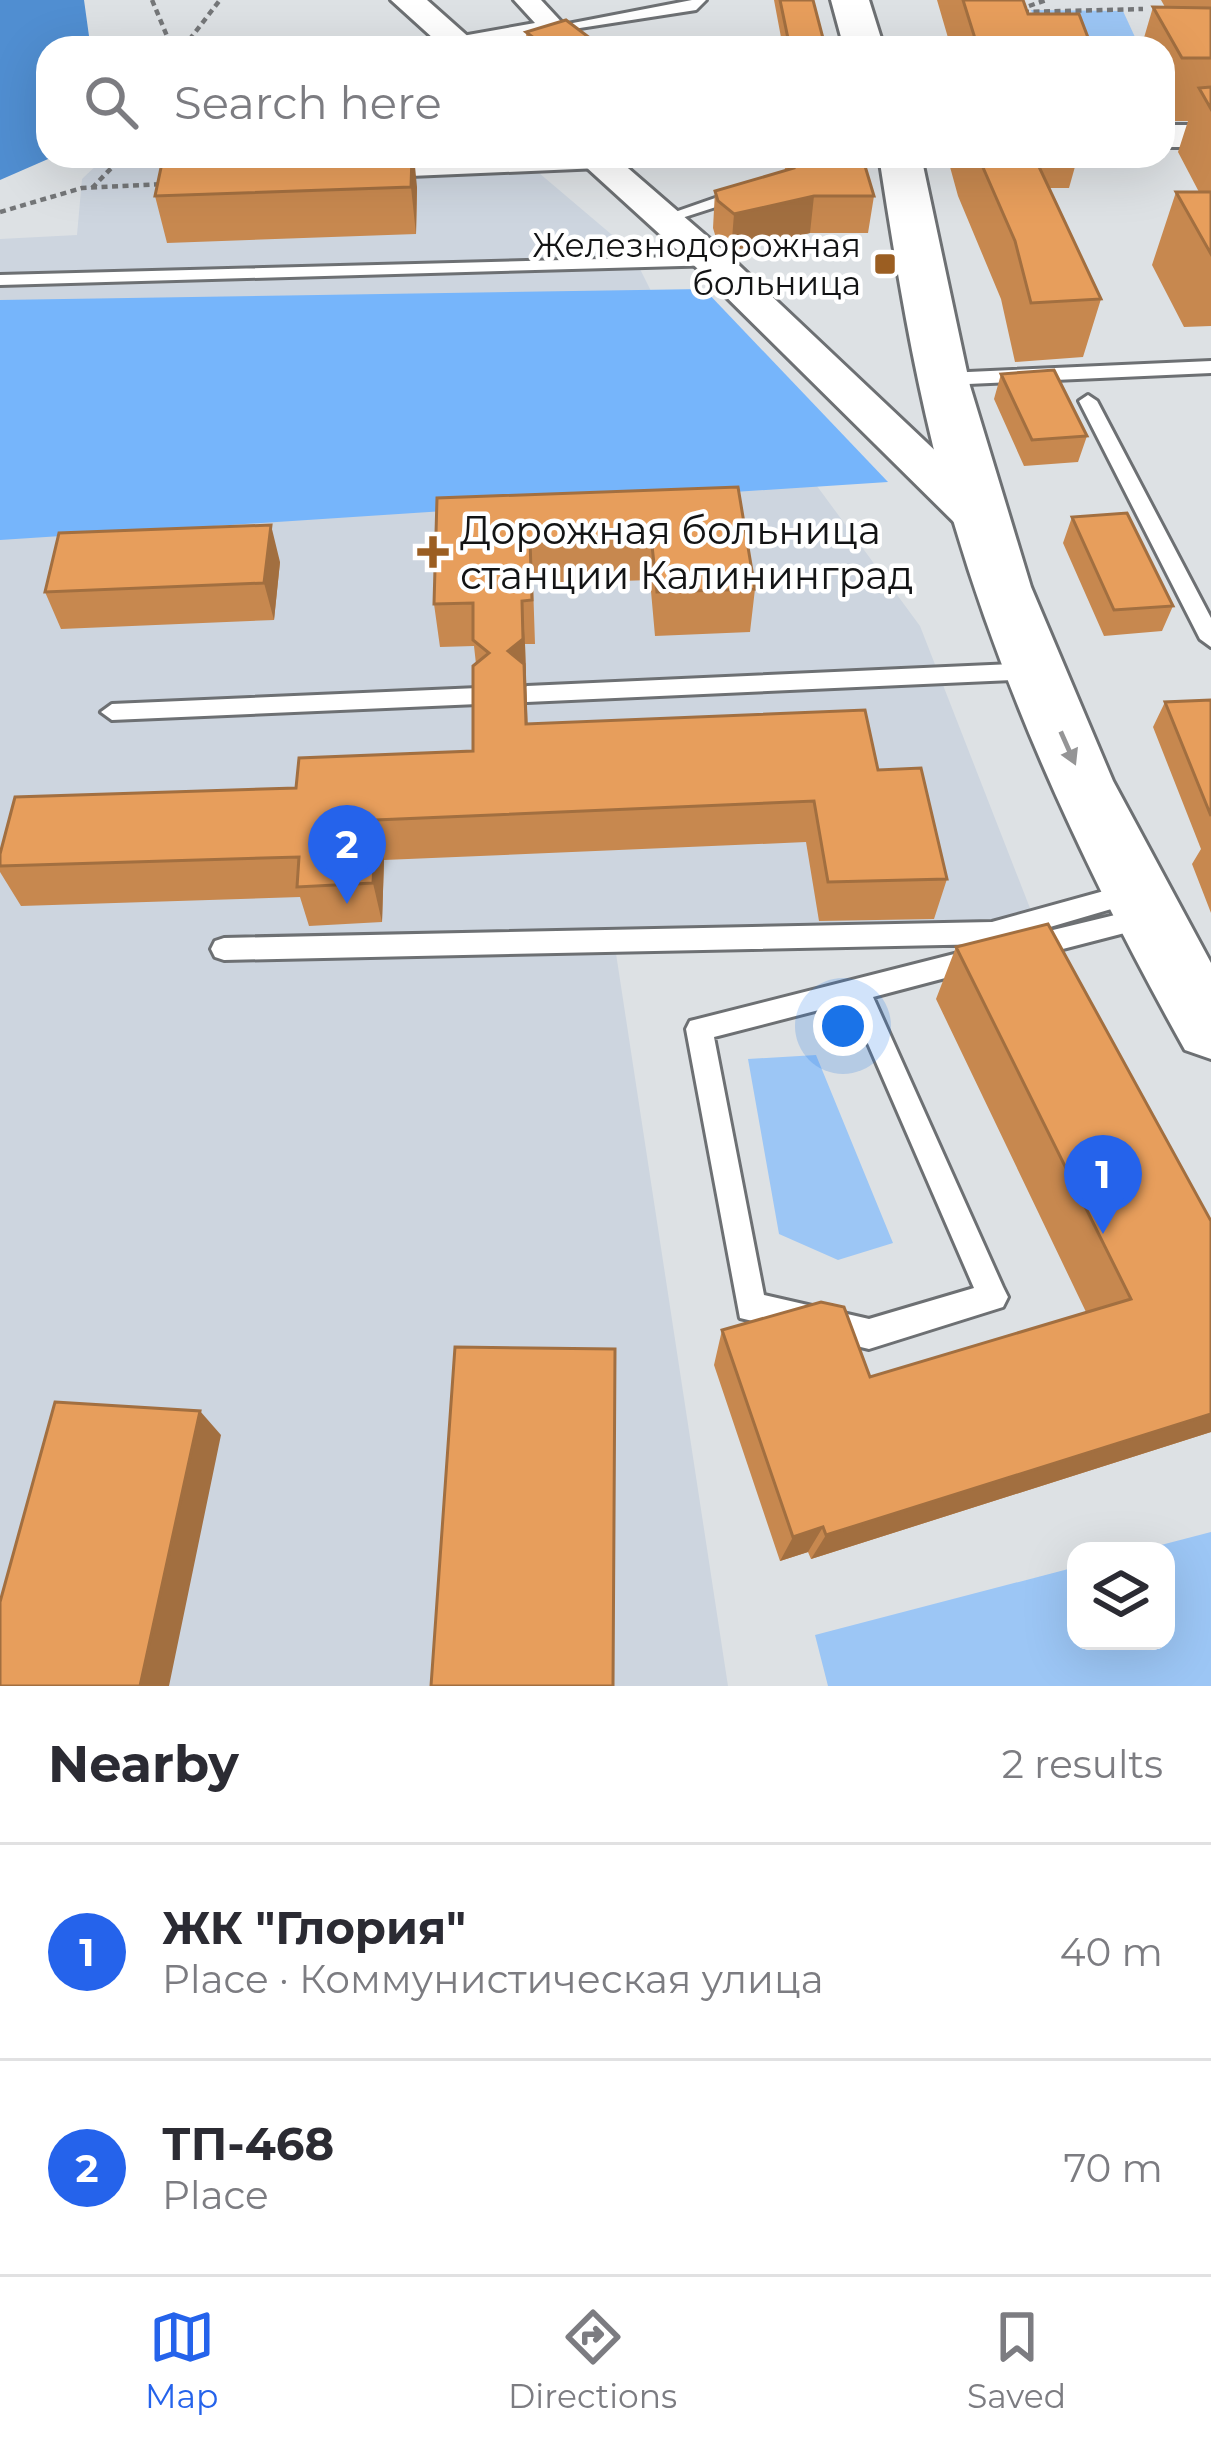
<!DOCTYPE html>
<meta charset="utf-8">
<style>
:root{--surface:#fff;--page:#f7f7f7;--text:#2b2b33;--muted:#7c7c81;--line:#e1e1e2;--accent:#2563eb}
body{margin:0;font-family:Montserrat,sans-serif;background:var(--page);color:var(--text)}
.controls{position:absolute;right:36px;bottom:36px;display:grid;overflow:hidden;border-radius:24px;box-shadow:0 12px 48px #0002}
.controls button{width:108px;height:108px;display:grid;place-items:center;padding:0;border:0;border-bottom:3px solid var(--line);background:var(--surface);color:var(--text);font:60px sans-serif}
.you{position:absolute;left:843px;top:1026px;width:42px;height:42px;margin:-30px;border:9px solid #fff;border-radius:50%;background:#1a73e8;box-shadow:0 0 0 18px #1a73e833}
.badge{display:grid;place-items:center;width:78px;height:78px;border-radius:50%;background:var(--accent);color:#fff;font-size:39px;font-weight:700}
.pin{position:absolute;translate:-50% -99px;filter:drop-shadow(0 3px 6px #0008)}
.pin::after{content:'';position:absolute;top:63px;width:42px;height:36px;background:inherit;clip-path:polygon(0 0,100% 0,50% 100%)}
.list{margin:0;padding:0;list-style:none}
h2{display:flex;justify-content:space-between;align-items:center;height:156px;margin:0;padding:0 48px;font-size:51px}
h2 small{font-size:39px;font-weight:400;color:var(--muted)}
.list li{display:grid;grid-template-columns:78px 1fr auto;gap:36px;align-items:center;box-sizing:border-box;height:216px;padding:0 48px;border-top:3px solid var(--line)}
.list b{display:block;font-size:45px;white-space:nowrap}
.list p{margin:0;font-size:39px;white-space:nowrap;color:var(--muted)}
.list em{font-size:39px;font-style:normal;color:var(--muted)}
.icon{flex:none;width:66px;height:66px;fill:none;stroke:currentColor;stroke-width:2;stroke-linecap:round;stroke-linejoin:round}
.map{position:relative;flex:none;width:1211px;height:1686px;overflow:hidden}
.search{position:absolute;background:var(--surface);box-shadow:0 12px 48px #0002;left:36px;right:36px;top:36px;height:132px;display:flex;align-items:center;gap:30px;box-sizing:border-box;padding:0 42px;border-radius:36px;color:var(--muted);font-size:45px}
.sheet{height:588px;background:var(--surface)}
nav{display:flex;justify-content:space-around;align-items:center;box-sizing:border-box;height:168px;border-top:3px solid var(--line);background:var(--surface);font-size:33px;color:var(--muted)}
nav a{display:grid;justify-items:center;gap:6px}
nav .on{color:var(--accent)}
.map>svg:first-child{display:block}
.built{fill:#cdd5df}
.green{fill:#9cc6f5}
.forest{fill:#76b5fb}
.water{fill:#508ed1}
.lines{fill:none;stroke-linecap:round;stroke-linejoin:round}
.service-casing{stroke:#6d7073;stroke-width:6}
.minor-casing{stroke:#6d7073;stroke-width:6}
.tertiary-casing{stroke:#6d7073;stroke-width:6}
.secondary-casing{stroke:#6d7073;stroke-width:6}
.path{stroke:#747678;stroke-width:4.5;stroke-dasharray:6 4.5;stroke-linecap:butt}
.service{fill:#fff;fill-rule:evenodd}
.minor{fill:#fff;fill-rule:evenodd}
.tertiary{fill:#fff;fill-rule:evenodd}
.secondary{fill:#fff;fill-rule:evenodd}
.wall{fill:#c7884f}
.shaded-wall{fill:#a26f40}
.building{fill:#e79e5c;stroke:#a26f40;stroke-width:3}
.oneway{fill:#959596}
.poi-dot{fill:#9b5e22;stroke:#fff;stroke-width:4.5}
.labels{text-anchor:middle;stroke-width:9;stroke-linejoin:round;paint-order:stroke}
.far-poi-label{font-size:33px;fill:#131415;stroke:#fff;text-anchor:end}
.poi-label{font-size:39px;fill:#131415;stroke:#fff;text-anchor:start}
</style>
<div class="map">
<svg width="1211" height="1686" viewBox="0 0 1211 1686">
<rect width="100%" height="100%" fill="#dde1e4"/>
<path class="built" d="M106 156H519L631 251 658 305 683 304 920 626 1035 921 615 947 728 1686H0V239L77 235 82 179Z"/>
<path class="green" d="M1031 10 1123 11 1140 48H1045Z
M816 1055 893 1243 838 1260 779 1234 748 1059Z
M1211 1532V1686H828L815 1635 1076 1567V1641H1166V1551H1138Z"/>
<path class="forest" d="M704 289 888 482 0 540V300Z"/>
<path class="water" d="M0 0H84L89 36 100 48H48V156H55L0 180Z"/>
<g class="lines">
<g class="service-casing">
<path id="service" d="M692 0H706L696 10 554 32 547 28Z
M648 156 600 168 387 177 379 172 387 167Z
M741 189 749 194 747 197 663 224 655 219Z
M712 256 718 257V265L0 285V275Z
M1211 361V373L946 385 937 379 946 373Z
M1088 395 1097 401 1211 618V647L1200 639 1079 401Z
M1035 663 1046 671 1035 679 527 702 516 694 527 686Z
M478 688 489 696 478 704 112 720 101 712 112 704Z
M1133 883 1142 886 1145 893 1142 900 992 944 224 960 215 957 211 949 215 941 224 938 992 922Z
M1144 908 1153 911 1156 918 1153 925 1144 928 1024 959 1015 956 1011 948 1015 940 1024 937Z
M978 948 987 951 991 959 987 967 873 997 1003 1287 1008 1297 1003 1307 869 1349 740 1318 686 1029 690 1021ZM850 1002 974 1288 869 1319 764 1295 714 1037Z"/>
</g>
<g class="minor-casing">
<path id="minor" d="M514 0H541L567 28C543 49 481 48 449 48L451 38 535 23Z"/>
</g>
<g class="tertiary-casing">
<path id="tertiary" d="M391 0H427L481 48H444Z
M1163 125H1211V147H1163Z
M574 156H614L726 253 998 510 1005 521 998 532 981 537 964 532 698 269Z"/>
</g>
<g class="secondary-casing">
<path id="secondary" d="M831 0H869L884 48H844Z
M879 156H921L970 386 1031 587 1113 781 1211 963V1059L1185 1050C1091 882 1009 708 954 523 918 403 898 279 879 156Z"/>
</g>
<path class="path" d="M152 0 172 48
M1029 6 1046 0
M1023 12 1143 9
M183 48 220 0
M92 188 123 156
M0 212 82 188 163 184"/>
<use href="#service" class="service"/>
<use href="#minor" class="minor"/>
<use href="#tertiary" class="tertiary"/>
<use href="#secondary" class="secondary"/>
</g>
<path class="wall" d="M774 0H813L824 42 823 48H783Z
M937 0H1023L1028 14 1092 48H951Z
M1161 0H1211V326L1184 327 1152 265 1176 192H1199L1178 152 1188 121H1163V48H1141L1153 7H1165Z
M526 32 603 48H527Z
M784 156H862L874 196 868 233H810L731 251 716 238 713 228 715 191 785 170Z
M947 156H1078L1069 188H1049L1101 299 1083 357 1015 362 1001 299 958 196Z
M417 187 416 234 167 243 155 196Z
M1001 374 1087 436 1078 462 1024 466 994 399Z
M738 487 755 589 750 632 655 636 650 580 533 584 535 644H525L527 724 878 770 947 879 934 919 819 921 806 842 384 860 382 922 309 926 300 897 21 906 0 872V854L473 751 476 664 474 646 440 647 434 604 437 498Z
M1072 517 1173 606 1162 631 1104 636 1063 543Z
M280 562 274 620 61 629 45 592Z
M1211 700V913L1192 864 1201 849 1153 727 1165 702Z
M956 947 1211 1221V1432L811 1559 808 1552 780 1561 714 1365 722 1330 870 1377 1086 1312 936 999Z"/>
<path class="shaded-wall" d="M412 156H414L417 187 416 234 411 187Z
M814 196 810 233 731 251 734 214Z
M271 525 280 562 274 620 264 583Z
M522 601 525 644 529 766 508 651Z
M376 820 384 860 382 922 373 883Z
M200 1411 221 1435 169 1686H140Z
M1211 1414V1432L811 1559 826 1535Z
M823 1527 808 1552 780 1561 793 1537Z"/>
<path class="building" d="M780 0H813L824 42 807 48H790Z
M963 0H1023L1028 14H1079L1092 48H978Z
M1153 7 1211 8V58H1182Z
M566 20 603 48H547L526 32Z
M1211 87V109L1199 88Z
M279 156H412L411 187 155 196 162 163 279 158Z
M792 156H862L874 196H814L734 214 718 201 715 191 794 168Z
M978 156H1034L1101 299 1031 303 1015 241Z
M1176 192H1211V254Z
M1054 370 1087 436 1032 440 1001 374Z
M738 487 755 589 657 592 651 536 530 540 532 600 522 601 523 639 508 651 524 664 526 724 865 710 878 770 921 768 947 879 828 882 814 801 376 820 373 883 297 887 299 857 0 866V854L15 797 296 788 299 758 473 751V666L489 653 473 640V603L434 604 437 498Z
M1127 513 1173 606 1114 610 1072 517Z
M271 525 264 583 45 592 59 533Z
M1211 700V816L1165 702Z
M1048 924 1211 1221V1414L826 1535 823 1527 793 1537 722 1330 821 1302 844 1307 870 1377 1131 1299 956 947Z
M455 1347 615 1349 613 1686H431Z
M55 1402 200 1411 140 1686H0V1602Z"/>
<defs><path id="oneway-solid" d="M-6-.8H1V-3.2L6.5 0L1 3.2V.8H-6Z" transform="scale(3)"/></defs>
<use class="oneway" href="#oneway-solid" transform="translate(1068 748) rotate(66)"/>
<g class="poi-dot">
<rect x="873" y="252" width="24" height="24" rx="6"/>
<path d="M427 534h12v12h12v12h-12v12h-12v-12h-12v-12h12z"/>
</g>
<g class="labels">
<g class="far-poi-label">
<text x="861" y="257">Железнодорожная<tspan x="861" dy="38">больница</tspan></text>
</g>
<g class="poi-label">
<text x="460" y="544">Дорожная больница<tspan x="460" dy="45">станции Калининград</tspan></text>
</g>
</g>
</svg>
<div class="controls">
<button><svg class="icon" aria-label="layers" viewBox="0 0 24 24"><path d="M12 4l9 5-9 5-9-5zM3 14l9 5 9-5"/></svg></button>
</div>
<div class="you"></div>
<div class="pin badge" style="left:1103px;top:1234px">1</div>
<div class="pin badge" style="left:347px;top:904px">2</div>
<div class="search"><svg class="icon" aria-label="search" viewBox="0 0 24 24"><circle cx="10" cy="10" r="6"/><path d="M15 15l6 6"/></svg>Search here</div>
</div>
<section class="sheet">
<h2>Nearby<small>2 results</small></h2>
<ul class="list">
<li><span class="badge">1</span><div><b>ЖК &quot;Глория&quot;</b><p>Place · Коммунистическая улица</p></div><em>40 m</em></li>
<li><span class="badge">2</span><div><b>ТП-468</b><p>Place</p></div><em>70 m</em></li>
</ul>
</section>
<nav>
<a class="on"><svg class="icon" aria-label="map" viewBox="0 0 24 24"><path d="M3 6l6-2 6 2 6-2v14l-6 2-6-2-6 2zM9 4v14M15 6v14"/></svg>Map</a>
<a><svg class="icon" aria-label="directions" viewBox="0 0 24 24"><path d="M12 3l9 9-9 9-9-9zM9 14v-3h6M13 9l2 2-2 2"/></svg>Directions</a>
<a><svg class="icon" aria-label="saved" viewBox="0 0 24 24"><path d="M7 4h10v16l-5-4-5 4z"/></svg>Saved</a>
</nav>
